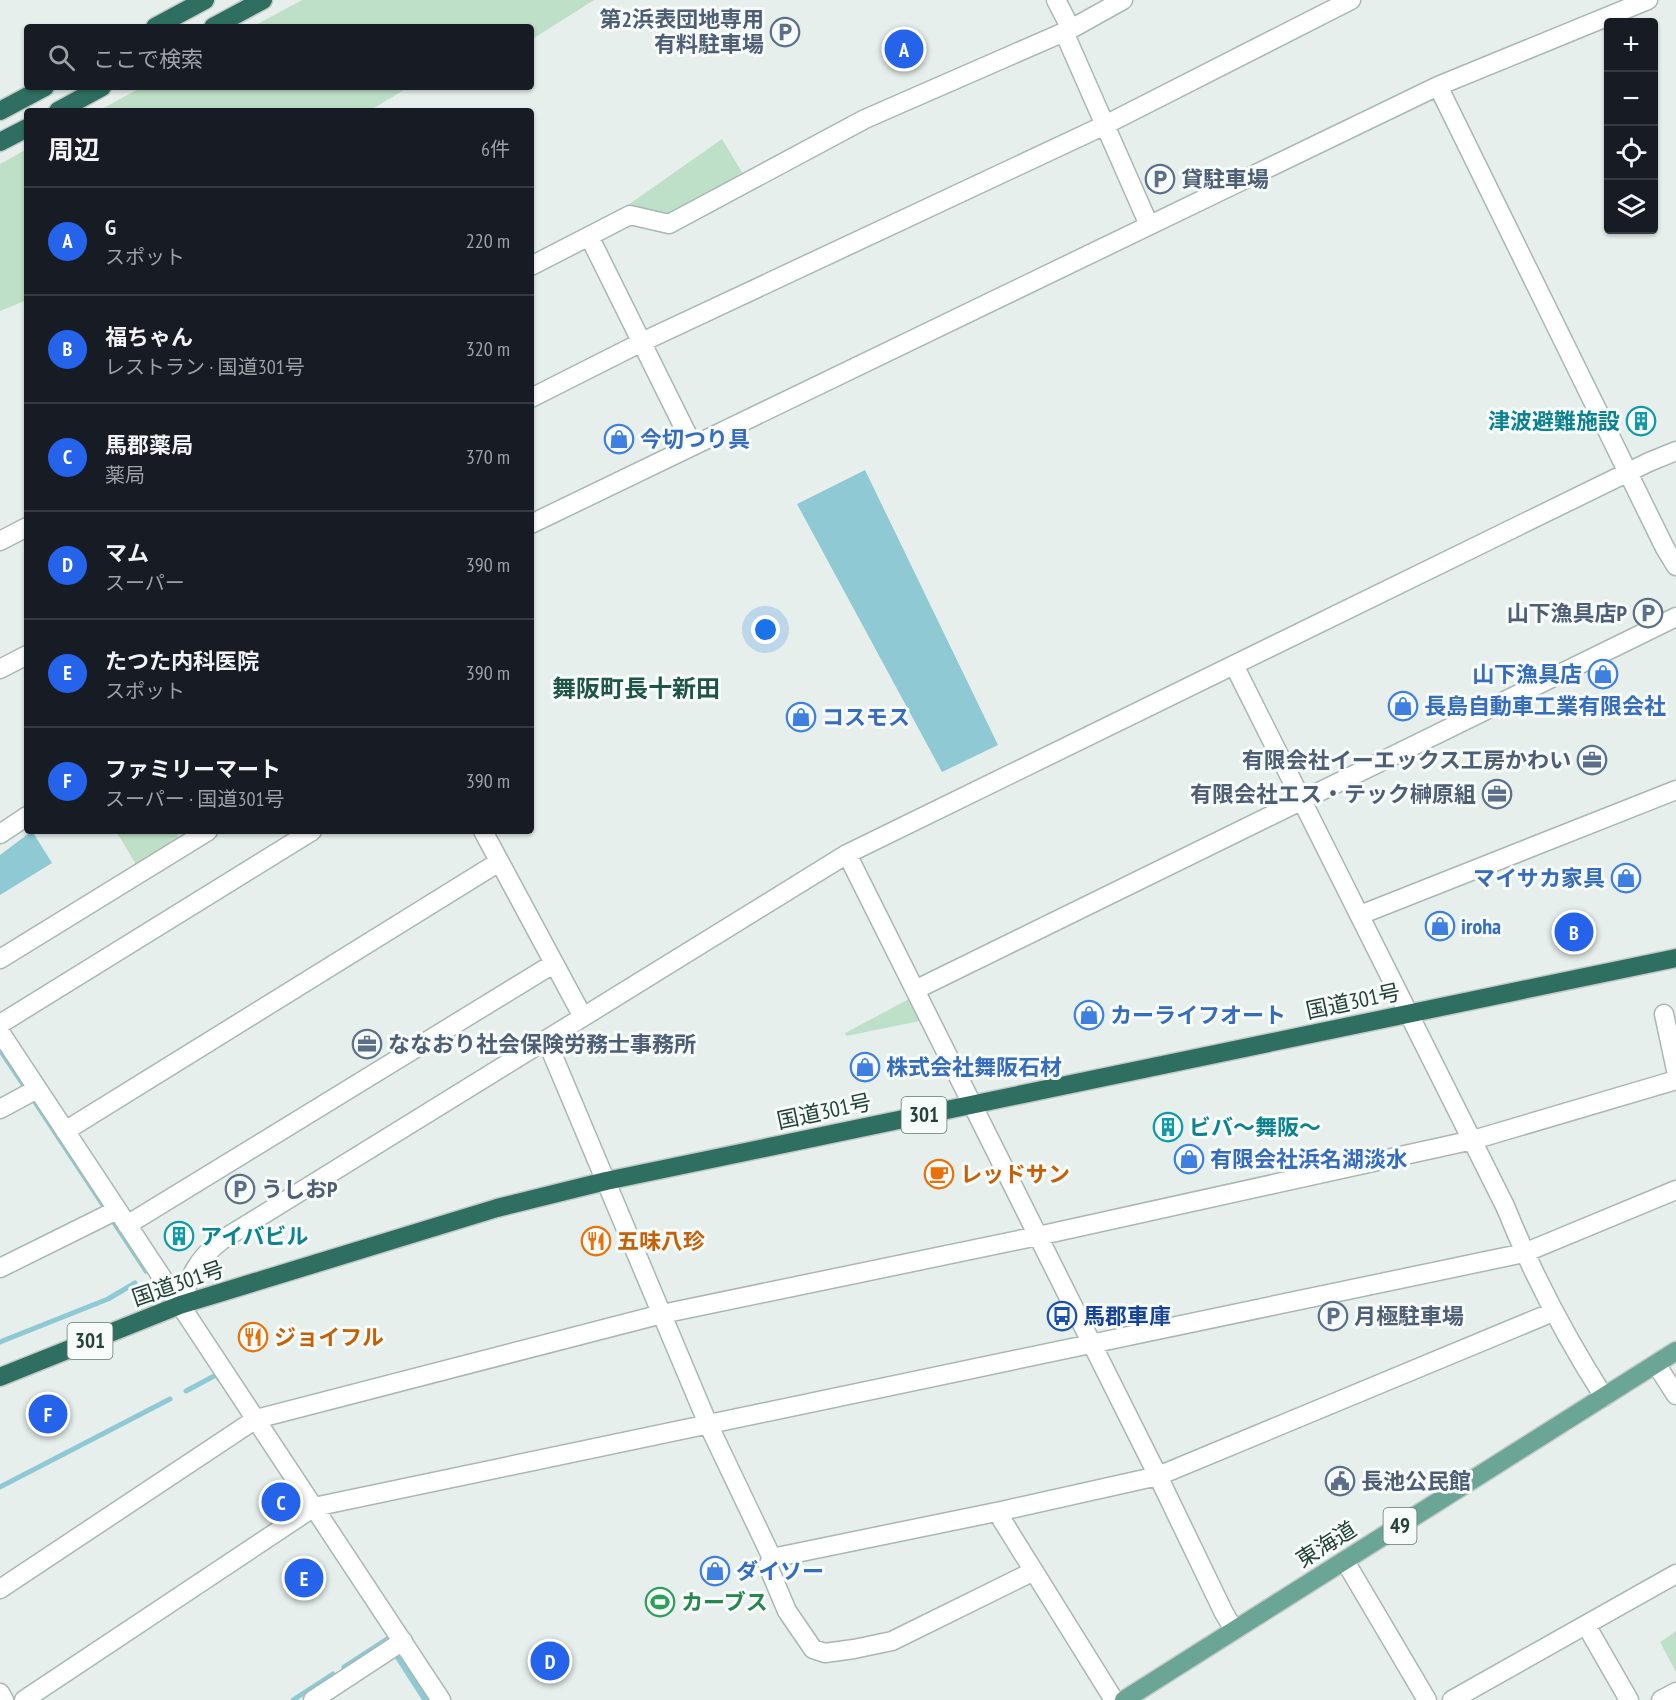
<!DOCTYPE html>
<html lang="ja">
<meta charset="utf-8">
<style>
:root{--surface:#171b24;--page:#20242c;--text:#f1f3f6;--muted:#9ea1a6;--line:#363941;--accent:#2563eb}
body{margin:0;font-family:"PT Sans Narrow","Noto Sans JP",sans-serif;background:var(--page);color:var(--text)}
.controls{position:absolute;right:18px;top:18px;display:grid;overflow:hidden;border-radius:6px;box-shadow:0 2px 4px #0004}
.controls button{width:54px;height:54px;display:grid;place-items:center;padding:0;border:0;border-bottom:2px solid var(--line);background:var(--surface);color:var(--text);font:30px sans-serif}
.you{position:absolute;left:766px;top:630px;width:21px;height:21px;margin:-15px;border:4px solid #fff;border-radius:50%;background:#1a73e8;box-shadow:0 0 0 9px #1a73e833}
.badge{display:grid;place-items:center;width:39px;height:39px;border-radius:50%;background:var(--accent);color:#fff;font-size:20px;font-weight:700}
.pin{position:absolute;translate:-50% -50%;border:3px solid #fff;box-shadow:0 2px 6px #0006}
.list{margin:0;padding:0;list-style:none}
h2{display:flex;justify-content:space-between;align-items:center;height:78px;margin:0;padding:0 24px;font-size:26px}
h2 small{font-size:20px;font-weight:400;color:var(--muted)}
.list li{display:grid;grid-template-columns:39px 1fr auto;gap:18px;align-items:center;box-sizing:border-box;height:108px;padding:0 24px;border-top:2px solid var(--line)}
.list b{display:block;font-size:22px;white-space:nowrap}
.list p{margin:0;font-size:20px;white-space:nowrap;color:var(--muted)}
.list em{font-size:20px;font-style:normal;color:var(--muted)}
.icon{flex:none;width:33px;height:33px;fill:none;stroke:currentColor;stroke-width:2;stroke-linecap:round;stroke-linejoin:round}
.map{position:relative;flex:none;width:1676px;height:1700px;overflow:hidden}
.search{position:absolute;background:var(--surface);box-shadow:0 2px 4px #0004;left:24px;top:24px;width:510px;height:66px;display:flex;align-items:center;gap:15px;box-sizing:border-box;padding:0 21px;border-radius:6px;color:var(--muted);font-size:22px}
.panel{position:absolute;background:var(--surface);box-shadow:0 2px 4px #0004;left:24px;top:108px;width:510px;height:726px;border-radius:6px}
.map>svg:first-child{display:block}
.green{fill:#bfe0c8}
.water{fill:#8ec9d4}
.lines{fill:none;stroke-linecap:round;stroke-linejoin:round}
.stream{stroke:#8ec9d4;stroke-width:5}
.minor-casing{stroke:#a8b8b2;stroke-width:21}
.major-casing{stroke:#c2cac8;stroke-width:21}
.highway-casing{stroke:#c2cac8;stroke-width:21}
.minor{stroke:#fff;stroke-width:18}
.major{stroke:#6aa596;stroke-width:18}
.highway{stroke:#2f6f62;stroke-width:18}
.labels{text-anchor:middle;stroke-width:6;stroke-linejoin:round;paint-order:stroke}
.shield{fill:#f7fbf9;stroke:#637a73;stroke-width:1.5}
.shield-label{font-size:21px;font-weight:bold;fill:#24423a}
.service-label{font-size:22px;font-weight:bold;fill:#4e5e75;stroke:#f7fbf9;text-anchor:start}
.culture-label{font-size:22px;font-weight:bold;fill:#0d838f;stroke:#f7fbf9;text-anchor:start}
.shop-label{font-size:22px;font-weight:bold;fill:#366cbe;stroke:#f7fbf9;text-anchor:start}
.street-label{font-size:22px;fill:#24423a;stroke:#f7fbf9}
.food-label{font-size:22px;font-weight:bold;fill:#c56008;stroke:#f7fbf9;text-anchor:start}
.transit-label{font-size:22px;font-weight:bold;fill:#164399;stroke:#f7fbf9;text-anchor:start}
.leisure-label{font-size:22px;font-weight:bold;fill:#27864d;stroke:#f7fbf9;text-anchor:start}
.neighbourhood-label{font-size:24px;font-weight:bold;fill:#1f5548;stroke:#f7fbf9}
</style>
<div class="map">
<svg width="1676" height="1700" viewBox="0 0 1676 1700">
<rect width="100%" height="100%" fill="#e6efeb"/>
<path class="green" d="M302 0H594L531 40V27H252Z
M142 87H409L369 111H98Z
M722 139 743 174 667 214 628 205Z
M27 149V300L0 311V164Z
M116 831H178L177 841 137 866Z
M909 999 920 1021 846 1036 845 1033Z
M1676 1631V1672L1660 1642Z"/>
<path class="water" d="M865 470 998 745 942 772 797 504Z
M32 831 52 863 0 895V855Z
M400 1651 432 1700H422L393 1655Z"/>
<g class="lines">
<path class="stream" d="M0 1050 27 1090
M33 1099 107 1211
M113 1221 146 1271
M0 1342 108 1299 135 1283
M186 1391 216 1375 220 1380
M0 1487 170 1399
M344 1667 387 1639
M293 1700 333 1674"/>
<g class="minor-casing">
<path id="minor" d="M1056 0 1071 29
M1064 32 1149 225
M1438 86 1665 548 1676 566
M589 236 693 446
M531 266 630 215 669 224 865 119 1071 29 1123 0
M531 398 642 342 1105 125 1351 0
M531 524 1438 86 1648 0
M0 541 27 527
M1234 665 1505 1206C1532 1273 1565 1336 1604 1397
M0 669 27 655
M483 831 583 1017
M0 834 27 816
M847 854 1158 1476 1224 1613 1234 1630
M1360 915 1676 790
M0 959 208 831
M915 990 1676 617
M1664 1014 1676 1070
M0 1024 312 831
M0 1032 441 1700
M544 1041 551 1051 708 1424 772 1558 768 1566 787 1611 813 1649 825 1653 854 1649 892 1641 1034 1571
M0 1109 37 1089
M65 1131 499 862
M127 1225 553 964
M0 1268 117 1210
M180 1305C190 1276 197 1259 222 1240L847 854 1649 462 1676 451
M1656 1364 1676 1395
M1001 1511 1002 1520 1114 1700
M772 1558 1001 1511 1158 1476 1553 1312
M1345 1561 1427 1700
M0 1589 256 1419 662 1314 1038 1236 1473 1140 1676 1080
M1586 1625 1629 1700
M0 1693 4 1700
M24 1700 314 1507 1524 1253 1676 1190
M313 1700 403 1641
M1452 1700 1676 1574
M1661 1700 1676 1692"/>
</g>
<g class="major-casing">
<path id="major" d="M1124 1700 1676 1351"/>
</g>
<g class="highway-casing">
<path id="highway" d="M155 27 205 0
M213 27 263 0
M0 111 45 87
M58 111 102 87
M0 142 27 128
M0 1377 180 1305 497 1208 606 1181 1676 958"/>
</g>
<use href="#minor" class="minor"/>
<use href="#major" class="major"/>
<use href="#highway" class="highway"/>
</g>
<defs>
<g id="parking-ring" transform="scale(1.5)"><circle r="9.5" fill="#f7fbf9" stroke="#5c6f8a" stroke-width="1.5"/><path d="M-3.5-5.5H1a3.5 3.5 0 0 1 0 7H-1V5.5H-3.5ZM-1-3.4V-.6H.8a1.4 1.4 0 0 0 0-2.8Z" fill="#5c6f8a"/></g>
<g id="building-ring" transform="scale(1.5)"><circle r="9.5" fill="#f7fbf9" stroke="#0f9aa8" stroke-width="1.5"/><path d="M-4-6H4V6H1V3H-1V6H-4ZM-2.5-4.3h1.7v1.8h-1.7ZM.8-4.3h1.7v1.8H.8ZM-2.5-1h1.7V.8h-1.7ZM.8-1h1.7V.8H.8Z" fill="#0f9aa8"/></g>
<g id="shop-ring" transform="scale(1.5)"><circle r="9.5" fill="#f7fbf9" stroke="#3f7fe0" stroke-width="1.5"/><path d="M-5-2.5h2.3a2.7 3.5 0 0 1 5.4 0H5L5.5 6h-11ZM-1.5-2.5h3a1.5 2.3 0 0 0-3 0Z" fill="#3f7fe0"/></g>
<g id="office-ring" transform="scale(1.5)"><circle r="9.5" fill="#f7fbf9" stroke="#5c6f8a" stroke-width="1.5"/><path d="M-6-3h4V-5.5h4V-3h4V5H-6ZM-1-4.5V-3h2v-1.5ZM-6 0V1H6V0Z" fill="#5c6f8a"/></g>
<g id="cafe-ring" transform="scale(1.5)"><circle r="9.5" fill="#f7fbf9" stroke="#e8710a" stroke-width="1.5"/><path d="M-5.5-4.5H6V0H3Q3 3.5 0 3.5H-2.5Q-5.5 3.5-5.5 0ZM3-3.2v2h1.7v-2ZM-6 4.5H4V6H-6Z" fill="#e8710a"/></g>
<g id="restaurant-ring" transform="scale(1.5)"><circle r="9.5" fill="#f7fbf9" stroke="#e8710a" stroke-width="1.5"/><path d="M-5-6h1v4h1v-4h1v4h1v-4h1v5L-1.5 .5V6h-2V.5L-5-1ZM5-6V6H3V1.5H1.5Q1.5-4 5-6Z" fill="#e8710a"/></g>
<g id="bus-ring" transform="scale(1.5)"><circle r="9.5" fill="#f7fbf9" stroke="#1a4fb4" stroke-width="1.5"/><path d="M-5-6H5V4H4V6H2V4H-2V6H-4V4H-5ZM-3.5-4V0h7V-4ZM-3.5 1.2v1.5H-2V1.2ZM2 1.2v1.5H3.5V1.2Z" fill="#1a4fb4"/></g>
<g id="civic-ring" transform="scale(1.5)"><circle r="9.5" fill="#f7fbf9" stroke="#5c6f8a" stroke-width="1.5"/><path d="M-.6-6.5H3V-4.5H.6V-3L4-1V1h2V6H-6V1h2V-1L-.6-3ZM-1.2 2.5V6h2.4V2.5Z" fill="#5c6f8a"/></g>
<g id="stadium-ring" transform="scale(1.5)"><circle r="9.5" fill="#f7fbf9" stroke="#2e9e5b" stroke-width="1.5"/><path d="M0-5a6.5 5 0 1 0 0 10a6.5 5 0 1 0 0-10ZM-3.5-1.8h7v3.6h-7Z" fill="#2e9e5b"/></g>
</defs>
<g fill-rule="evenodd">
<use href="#parking-ring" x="785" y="32"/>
<use href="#parking-ring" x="1160" y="179"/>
<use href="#building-ring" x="1641" y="421"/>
<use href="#shop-ring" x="619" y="439"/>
<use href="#parking-ring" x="1648" y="613"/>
<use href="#shop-ring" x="1603" y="674"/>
<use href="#shop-ring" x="1403" y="706"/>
<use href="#shop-ring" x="801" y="717"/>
<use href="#office-ring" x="1592" y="760"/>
<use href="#office-ring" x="1497" y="794"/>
<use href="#shop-ring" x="1626" y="878"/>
<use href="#shop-ring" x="1440" y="926"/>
<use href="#shop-ring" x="1089" y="1015"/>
<use href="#office-ring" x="367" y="1044"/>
<use href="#shop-ring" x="865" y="1067"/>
<use href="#building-ring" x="1168" y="1127"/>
<use href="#shop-ring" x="1189" y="1159"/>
<use href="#cafe-ring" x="939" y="1174"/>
<use href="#parking-ring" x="240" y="1189"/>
<use href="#building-ring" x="179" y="1236"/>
<use href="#restaurant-ring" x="596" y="1241"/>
<use href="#bus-ring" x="1062" y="1316"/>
<use href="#parking-ring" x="1333" y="1316"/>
<use href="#restaurant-ring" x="253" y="1337"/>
<use href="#civic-ring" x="1340" y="1481"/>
<use href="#shop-ring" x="715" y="1571"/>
<use href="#stadium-ring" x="660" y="1602"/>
</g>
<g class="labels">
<g class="shield">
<rect x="901.5" y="1097" width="45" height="36" rx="4.5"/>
<rect x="67.5" y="1323" width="45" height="36" rx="4.5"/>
<rect x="1383.5" y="1508" width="33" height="36" rx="4.5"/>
</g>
<g class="shield-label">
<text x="924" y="1122">301</text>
<text x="90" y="1348">301</text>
<text x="1400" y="1533">49</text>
</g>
<g class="service-label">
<text x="764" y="27" text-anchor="end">第2浜表団地専用<tspan x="764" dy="25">有料駐車場</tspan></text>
<text x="1181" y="187">貸駐車場</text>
<text x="1627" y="621" text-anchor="end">山下漁具店P</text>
<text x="1571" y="768" text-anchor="end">有限会社イーエックス工房かわい</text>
<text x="1476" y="802" text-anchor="end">有限会社エス・テック榊原組</text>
<text x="388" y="1052">ななおり社会保険労務士事務所</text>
<text x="261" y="1197">うしおP</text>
<text x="1354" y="1324">月極駐車場</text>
<text x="1361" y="1489">長池公民館</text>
</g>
<g class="culture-label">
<text x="1620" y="429" text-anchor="end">津波避難施設</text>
<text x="1189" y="1135">ビバ～舞阪～</text>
<text x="200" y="1244">アイバビル</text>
</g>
<g class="shop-label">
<text x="640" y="447">今切つり具</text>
<text x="1582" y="682" text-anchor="end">山下漁具店</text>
<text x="1424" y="714">長島自動車工業有限会社</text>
<text x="822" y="725">コスモス</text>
<text x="1605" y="886" text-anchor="end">マイサカ家具</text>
<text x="1461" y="934">iroha</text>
<text x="1110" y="1023">カーライフオート</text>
<text x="886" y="1075">株式会社舞阪石材</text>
<text x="1210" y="1167">有限会社浜名湖淡水</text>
<text x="736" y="1579">ダイソー</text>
</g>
<g class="street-label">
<text transform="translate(1353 1001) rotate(-12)" y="8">国道301号</text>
<text transform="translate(824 1111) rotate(-12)" y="8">国道301号</text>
<text transform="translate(178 1283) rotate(-19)" y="8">国道301号</text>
<text transform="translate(1326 1544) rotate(-32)" y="8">東海道</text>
</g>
<g class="food-label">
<text x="960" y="1182">レッドサン</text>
<text x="617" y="1249">五味八珍</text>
<text x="274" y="1345">ジョイフル</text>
</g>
<g class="transit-label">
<text x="1083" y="1324">馬郡車庫</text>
</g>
<g class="leisure-label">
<text x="681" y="1610">カーブス</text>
</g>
<g class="neighbourhood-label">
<text x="636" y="697">舞阪町長十新田</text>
</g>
</g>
</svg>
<div class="controls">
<button>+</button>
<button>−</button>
<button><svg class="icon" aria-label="locate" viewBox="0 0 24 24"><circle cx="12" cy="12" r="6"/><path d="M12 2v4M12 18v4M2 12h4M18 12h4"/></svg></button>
<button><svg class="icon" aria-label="layers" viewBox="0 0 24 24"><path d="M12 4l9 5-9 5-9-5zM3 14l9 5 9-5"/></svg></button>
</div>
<div class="you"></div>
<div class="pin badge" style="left:904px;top:49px">A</div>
<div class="pin badge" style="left:1574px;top:932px">B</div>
<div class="pin badge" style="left:281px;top:1502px">C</div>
<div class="pin badge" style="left:550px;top:1661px">D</div>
<div class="pin badge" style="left:304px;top:1578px">E</div>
<div class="pin badge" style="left:48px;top:1414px">F</div>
<div class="search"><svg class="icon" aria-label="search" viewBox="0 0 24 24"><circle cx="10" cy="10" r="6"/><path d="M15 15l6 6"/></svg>ここで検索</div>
<section class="panel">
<h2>周辺<small>6件</small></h2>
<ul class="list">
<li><span class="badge">A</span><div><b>G</b><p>スポット</p></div><em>220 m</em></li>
<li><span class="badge">B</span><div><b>福ちゃん</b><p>レストラン · 国道301号</p></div><em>320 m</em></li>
<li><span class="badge">C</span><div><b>馬郡薬局</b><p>薬局</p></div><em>370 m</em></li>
<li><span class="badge">D</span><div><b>マム</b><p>スーパー</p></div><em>390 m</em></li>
<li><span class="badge">E</span><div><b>たつた内科医院</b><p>スポット</p></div><em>390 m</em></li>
<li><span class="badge">F</span><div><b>ファミリーマート</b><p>スーパー · 国道301号</p></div><em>390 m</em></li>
</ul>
</section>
</div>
